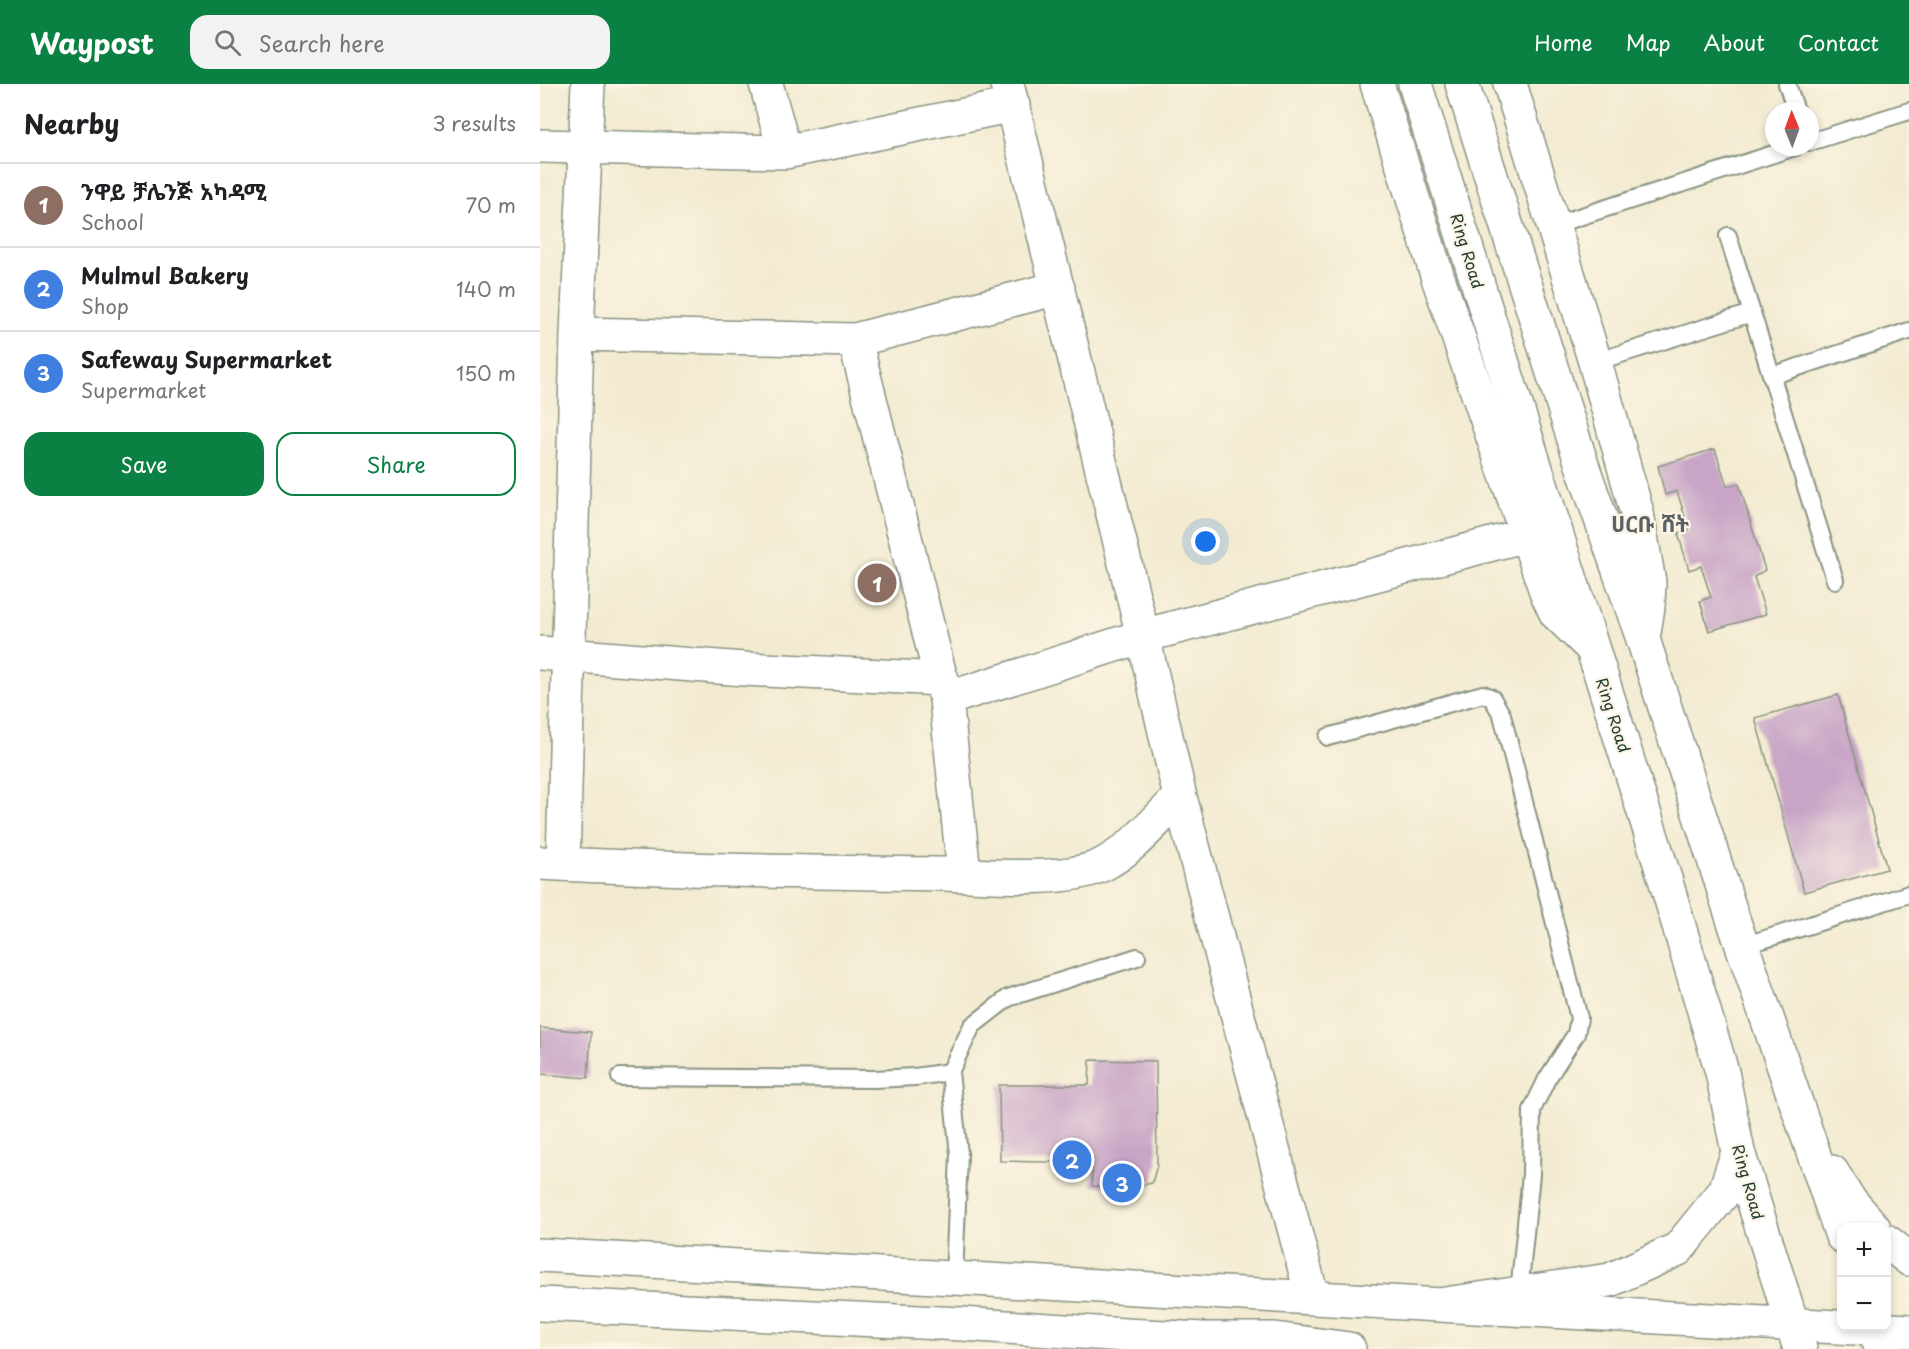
<!DOCTYPE html>
<meta charset="utf-8">
<style>
:root{--surface:#fff;--page:#f2f2f2;--text:#202124;--muted:#757577;--line:#e0e0e0;--accent:#0b8043}
body{margin:0;font-family:"Playpen Sans","Noto Sans Ethiopic",sans-serif;background:var(--page);color:var(--text)}
.controls{position:absolute;right:18px;bottom:18px;display:grid;overflow:hidden;border-radius:12px;box-shadow:0 3px 9px #0003}
.controls button{width:54px;height:54px;display:grid;place-items:center;padding:0;border:0;border-bottom:2px solid var(--line);background:var(--surface);color:var(--text);font:30px sans-serif}
.compass{position:absolute;left:1225px;top:18px;width:54px;height:54px;border-radius:50%;background:var(--surface);box-shadow:0 3px 9px #0003;rotate:359deg}
.you{position:absolute;left:666px;top:458px;width:21px;height:21px;margin:-15px;border:4px solid #fff;border-radius:50%;background:#1a73e8;box-shadow:0 0 0 9px #1a73e833}
.badge{display:grid;place-items:center;width:39px;height:39px;border-radius:50%;background:var(--accent);color:#fff;font-size:20px;font-weight:700}
.pin{position:absolute;translate:-50% -50%;border:3px solid #fff;box-shadow:0 2px 6px #0006}
.list{margin:0;padding:0;list-style:none}
h2{display:flex;justify-content:space-between;align-items:center;height:78px;margin:0;padding:0 24px;font-size:26px}
h2 small{font-size:20px;font-weight:400;color:var(--muted)}
.list li{display:grid;grid-template-columns:39px 1fr auto;gap:18px;align-items:center;box-sizing:border-box;height:84px;padding:0 24px;border-top:2px solid var(--line)}
.list b{display:block;font-size:22px;white-space:nowrap}
.list p{margin:0;font-size:20px;white-space:nowrap;color:var(--muted)}
.list em{font-size:20px;font-style:normal;color:var(--muted)}
.actions{display:flex;gap:12px;padding:18px 24px}
.actions a{flex:1;padding:14px 0;border:2px solid var(--accent);border-radius:18px;text-align:center;font-size:21px;color:var(--accent)}
.actions .main{background:var(--accent);color:#fff}
.icon{flex:none;width:33px;height:33px;fill:none;stroke:currentColor;stroke-width:2;stroke-linecap:round;stroke-linejoin:round}
.map{position:relative;flex:none;width:1369px;height:1265px;overflow:hidden}
header{display:flex;align-items:center;gap:36px;box-sizing:border-box;height:84px;padding:0 30px;background:var(--accent);color:#fff}
header strong{font-size:28px}
nav{display:flex;gap:33px;margin-inline-start:auto;font-size:21px}
.search{width:420px;height:54px;background:var(--page);display:flex;align-items:center;gap:15px;box-sizing:border-box;padding:0 21px;border-radius:18px;color:var(--muted);font-size:22px}
main{display:flex}
aside{flex:1;background:var(--surface)}
.map>svg:first-child{display:block}
.building{fill:#c8a4c6}
.lines{fill:none;stroke-linecap:round;stroke-linejoin:round}
.lane-casing{stroke:#899482;stroke-width:20}
.street-casing{stroke:#899482;stroke-width:36}
.secondary-casing{stroke:#899482;stroke-width:36}
.primary-casing{stroke:#899482;stroke-width:36}
.highway-casing{stroke:#899482;stroke-width:36}
.lane{stroke:#fff;stroke-width:16}
.street{stroke:#fff;stroke-width:33}
.secondary{stroke:#fff;stroke-width:33}
.primary{stroke:#fff;stroke-width:33}
.highway{stroke:#fff;stroke-width:33}
.labels{text-anchor:middle;stroke-width:4.5;stroke-linejoin:round;paint-order:stroke}
.street-label{font-size:16px;fill:#1f3d34;stroke:#fcf5e5}
.district-label{font-size:22px;font-weight:bold;fill:#5a6167;stroke:#fcf5e5}
</style>
<header>
<strong>Waypost</strong>
<div class="search"><svg class="icon" aria-label="search" viewBox="0 0 24 24"><circle cx="10" cy="10" r="6"/><path d="M15 15l6 6"/></svg>Search here</div>
<nav><a>Home</a><a>Map</a><a>About</a><a>Contact</a></nav>
</header>
<main>
<aside>
<h2>Nearby<small>3 results</small></h2>
<ul class="list">
<li><span class="badge" style="background:#8d6e63">1</span><div><b>ንዋይ ቻሌንጅ አካዳሚ</b><p>School</p></div><em>70 m</em></li>
<li><span class="badge" style="background:#3f7fe0">2</span><div><b>Mulmul Bakery</b><p>Shop</p></div><em>140 m</em></li>
<li><span class="badge" style="background:#3f7fe0">3</span><div><b>Safeway Supermarket</b><p>Supermarket</p></div><em>150 m</em></li>
</ul>
<div class="actions"><a class="main">Save</a><a>Share</a></div>
</aside>
<div class="map">
<svg width="1369" height="1265" viewBox="0 0 1369 1265">
<rect width="100%" height="100%" fill="#fcf5e5"/>
<filter id="ink" filterUnits="userSpaceOnUse"><feTurbulence type="fractalNoise" baseFrequency=".0167" numOctaves="2"/><feDisplacementMap in="SourceGraphic" scale="12" xChannelSelector="R" yChannelSelector="G"/><feConvolveMatrix kernelMatrix="1 2 1 2 8 2 1 2 1" color-interpolation-filters="sRGB"/></filter>
<filter id="wash" filterUnits="userSpaceOnUse"><feTurbulence type="fractalNoise" baseFrequency=".008" numOctaves="4" result="noise"/><feDisplacementMap in="SourceGraphic" scale="24" xChannelSelector="R" yChannelSelector="G"/><feGaussianBlur stdDeviation="1.35" result="paint"/><feColorMatrix in="noise" values="0 0 0 0 0 0 0 0 0 0 0 0 0 0 0 0 0 1.4 0 .05"/><feComposite in="paint" operator="in"/></filter>
<g filter="url(#wash)">
<rect width="100%" height="100%" fill="#f3ebd1"/>
<g id="blocks">
<path class="building" d="M1175 365 1187 402 1199 400 1225 486 1214 493 1226 530 1169 547 1160 517 1171 513 1161 482 1149 486 1138 449 1149 446 1137 407 1125 411 1118 382Z
M1298 611 1347 785 1264 808 1215 634Z
M0 944 51 948 48 994 0 990Z
M550 976 616 977 617 1081 612 1099 592 1103 552 1102V1079L460 1077 459 1001H549Z"/>
</g>
</g>
<g filter="url(#ink)">
<use href="#blocks" fill-opacity="0" stroke="#899482" stroke-width="1.5"/>
<g class="lines">
<g class="lane-casing">
<path id="lane" d="M1247 0 1256 27
M1270 58 1369 27
M1014 141 1255 63
M1188 152 1295 496
M1055 278 1212 229
M1231 292 1369 247
M788 653 943 610 952 614 962 631 1039 934 1036 950 1007 995 992 1026 991 1090 979 1209
M1203 862 1369 810
M410 988 419 1070 414 1194
M80 993 334 995 375 993 410 988 432 942 468 914 597 873"/>
</g>
<g class="street-casing">
<path id="street" d="M226 0 245 68
M467 0 603 552 640 713 772 1212
M0 62 245 68 473 21
M37 250 315 256 518 204
M315 256 406 615 424 790
M0 569 204 585 402 595
M406 615 603 552 986 451
M0 779C135 786 269 788 404 790 446 791 526 799 562 781 592 766 616 736 640 713
M23 780 37 250 48 0"/>
</g>
<g class="secondary-casing">
<path id="secondary" d="M837 0 897 191 1007 510 1016 529 1051 563
M970 0 1055 278 1097 429 1109 498 1108 523 1103 555"/>
</g>
<g class="primary-casing">
<path id="primary" d="M0 1171 1369 1247
M0 1220 422 1240 585 1251 664 1255H735L809 1265"/>
</g>
<g class="highway-casing">
<path id="highway" d="M875 0 1126 798 1182 988 1198 1068 1260 1265
M922 0 1042 381 1103 555 1194 838 1302 1152
M1292 1088 1308 1114 1334 1144
M1346 1157 1369 1175
M905 1220 1070 1196 1138 1165 1185 1107 1198 1068
M1331 1242 1341 1265"/>
</g>
<use href="#lane" class="lane"/>
<use href="#street" class="street"/>
<use href="#secondary" class="secondary"/>
<use href="#primary" class="primary"/>
<use href="#highway" class="highway"/>
</g>
</g>
<g class="labels">
<g class="street-label">
<text transform="translate(927 167) rotate(73)" y="6">Ring Road</text>
<text transform="translate(1073 631) rotate(72)" y="6">Ring Road</text>
<text transform="translate(1208 1098) rotate(74)" y="6">Ring Road</text>
</g>
<g class="district-label">
<text x="1110" y="448">ሀርቡ ሸት</text>
</g>
</g>
</svg>
<div class="controls">
<button>+</button>
<button>−</button>
</div>
<svg class="compass" viewBox="-18 -18 36 36"><path d="M0-13l5 13h-10z" fill="#e53935"/><path d="M0 13l5-13h-10z" fill="#757577"/></svg>
<div class="you"></div>
<div class="pin badge" style="left:337px;top:499px;background:#8d6e63">1</div>
<div class="pin badge" style="left:532px;top:1076px;background:#3f7fe0">2</div>
<div class="pin badge" style="left:582px;top:1099px;background:#3f7fe0">3</div>
</div>
</main>
